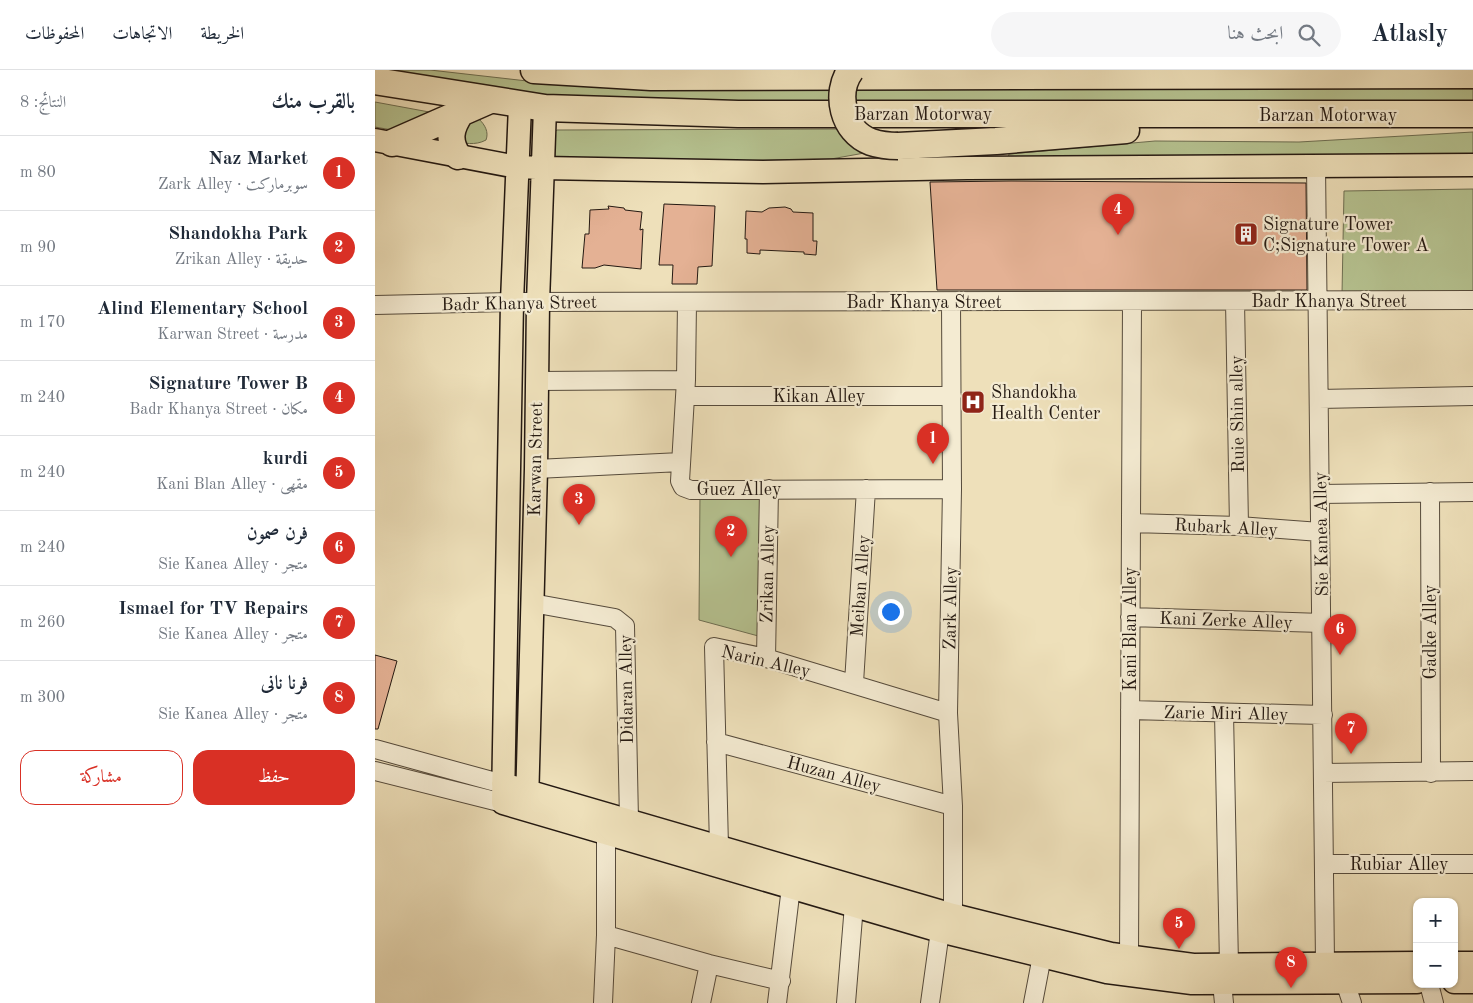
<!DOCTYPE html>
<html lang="ar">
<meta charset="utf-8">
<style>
:root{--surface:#fff;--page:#f6f6f7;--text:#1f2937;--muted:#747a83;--line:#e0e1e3;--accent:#d93025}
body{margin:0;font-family:"Old Standard TT",Amiri,serif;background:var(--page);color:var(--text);direction:rtl}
.controls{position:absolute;right:15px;bottom:15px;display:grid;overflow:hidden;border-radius:10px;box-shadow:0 1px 4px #0004}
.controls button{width:45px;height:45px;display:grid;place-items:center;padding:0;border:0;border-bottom:1px solid var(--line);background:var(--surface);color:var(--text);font:25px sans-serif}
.you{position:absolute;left:515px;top:541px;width:18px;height:18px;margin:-12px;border:4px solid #fff;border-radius:50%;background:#1a73e8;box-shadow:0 0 0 8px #1a73e833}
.badge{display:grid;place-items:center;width:32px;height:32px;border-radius:50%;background:var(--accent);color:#fff;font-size:16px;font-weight:700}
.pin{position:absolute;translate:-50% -41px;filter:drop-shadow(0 1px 2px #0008)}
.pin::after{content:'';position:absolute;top:26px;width:18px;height:15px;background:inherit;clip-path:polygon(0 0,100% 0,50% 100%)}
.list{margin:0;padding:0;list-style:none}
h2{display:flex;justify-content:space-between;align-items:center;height:65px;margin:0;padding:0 20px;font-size:21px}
h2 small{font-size:16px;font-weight:400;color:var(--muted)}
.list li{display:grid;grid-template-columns:32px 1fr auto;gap:15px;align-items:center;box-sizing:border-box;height:75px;padding:0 20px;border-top:1px solid var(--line)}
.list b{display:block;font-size:19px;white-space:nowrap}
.list p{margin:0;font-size:16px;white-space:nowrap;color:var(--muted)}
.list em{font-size:16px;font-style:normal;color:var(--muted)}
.actions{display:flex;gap:10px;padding:15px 20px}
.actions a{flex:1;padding:11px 0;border:1px solid var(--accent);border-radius:15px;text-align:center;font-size:18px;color:var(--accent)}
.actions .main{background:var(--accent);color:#fff}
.icon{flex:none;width:28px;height:28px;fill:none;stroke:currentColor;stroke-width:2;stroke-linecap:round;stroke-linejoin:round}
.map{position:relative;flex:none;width:1098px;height:933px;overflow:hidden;direction:ltr}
header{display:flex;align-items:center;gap:30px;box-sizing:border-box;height:70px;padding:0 25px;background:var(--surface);border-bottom:1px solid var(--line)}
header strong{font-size:24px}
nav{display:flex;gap:28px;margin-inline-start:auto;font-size:18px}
.search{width:350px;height:45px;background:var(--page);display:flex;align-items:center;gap:12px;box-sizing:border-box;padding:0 18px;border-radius:28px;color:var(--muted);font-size:19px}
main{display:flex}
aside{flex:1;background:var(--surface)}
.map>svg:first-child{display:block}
.park{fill:#b6c391;stroke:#6d6e52}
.building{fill:#e4b194;stroke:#241912}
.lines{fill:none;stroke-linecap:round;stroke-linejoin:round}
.minor-casing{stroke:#564b3c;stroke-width:20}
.major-casing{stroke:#241912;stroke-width:25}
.highway-casing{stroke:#241912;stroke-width:29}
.minor{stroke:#f4ebd2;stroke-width:18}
.major{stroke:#eee0ba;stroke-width:22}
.highway{stroke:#eee0ba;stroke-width:26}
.highway-bridge-casing{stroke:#241912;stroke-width:29;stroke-linecap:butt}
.highway-bridge{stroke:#eee0ba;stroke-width:26}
.labels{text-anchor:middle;stroke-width:4.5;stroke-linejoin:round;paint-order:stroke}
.street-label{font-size:18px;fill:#241912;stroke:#f4ebd2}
.poi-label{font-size:18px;fill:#241912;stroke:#f4ebd2;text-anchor:start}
</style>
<header>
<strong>Atlasly</strong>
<div class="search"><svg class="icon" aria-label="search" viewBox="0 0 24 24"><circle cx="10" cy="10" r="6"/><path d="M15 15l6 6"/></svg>ابحث هنا</div>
<nav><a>الخريطة</a><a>الاتجاهات</a><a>المحفوظات</a></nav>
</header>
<main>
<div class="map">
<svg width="1098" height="933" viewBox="0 0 1098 933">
<rect width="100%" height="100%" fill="#eee0ba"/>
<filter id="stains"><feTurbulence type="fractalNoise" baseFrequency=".004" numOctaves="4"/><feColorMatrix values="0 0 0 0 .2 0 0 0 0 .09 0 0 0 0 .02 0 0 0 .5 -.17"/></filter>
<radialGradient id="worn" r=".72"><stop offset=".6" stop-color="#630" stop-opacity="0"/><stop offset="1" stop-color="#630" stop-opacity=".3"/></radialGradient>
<path class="park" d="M0 0H55L161 12 1098 19V36L562 39 142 26Z
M0 32 76 46 23 61 0 57Z
M84 47 104 49C110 55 114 62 111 70 100 76 89 73 78 71Z
M469 59 495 82 456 89 176 94V64L182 60Z
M1098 62V90L632 93 634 84 780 71 924 72Z
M1098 119V225L967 224 969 121Z
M325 422 388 425 387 567 324 550Z"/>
<path class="building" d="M636 111 931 113 932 220H562L555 112Z
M289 134 340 136 337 196 323 197 322 214H297L298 195H284Z
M233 136 249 138 250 140 267 142 265 160 268 159 266 199 229 195 220 198H207L210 164H214L215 140 234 139Z
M410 137 416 139 418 142 438 143V171H442L441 185 429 184V182L385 180V184L372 183V169H370L371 141 387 142 394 138Z
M0 585 22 591 3 659H0Z"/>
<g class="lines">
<g class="minor-casing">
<path id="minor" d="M941 95 950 893 970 912 977 933
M860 231 864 456
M312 232 311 310 305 411 308 417 316 420 577 419
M576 232 577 419 573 643 578 736V845
M0 235 137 232 1098 230
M161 311 311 310
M311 326H577
M944 329 1098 326
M161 399 306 392
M1055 422 1056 703
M945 424 1098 422
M756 453 864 456 945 462
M157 533 240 548 250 556 254 750
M755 547 947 553
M391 588 394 419
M479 613 491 419
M755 640 948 645
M849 643 854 895
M341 672 578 736
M0 679 128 714
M0 701 128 733
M948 703 1098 701
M344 776 339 577 391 588 573 643
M949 794H1098
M231 865 334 894 406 911
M754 887 757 231
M847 913 849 933
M1054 914 1059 933
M228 933 231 865V764
M326 933 334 894
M402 933 416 817
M471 933 479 835
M555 933 565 861
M658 933 667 886"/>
</g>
<g class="major-casing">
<path id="major" d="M145 35 137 232 128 733 565 861 732 902 817 913 1042 912
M0 70 142 97 168 98 388 102 592 98 1098 95
M128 714 578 845 736 884 818 895 1042 893
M152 734 161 399 163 232 170 38
M1079 893H1098
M1079 912H1098"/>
</g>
<g class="highway-casing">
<path id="highway" d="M159 0 276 7 1098 5
M0 11 170 38 363 44H1098
M17 73 115 30
M523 76 621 71 751 60
M83 86C73 71 75 59 85 44"/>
</g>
<use href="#minor" class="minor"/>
<use href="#major" class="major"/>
<use href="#highway" class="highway"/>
<g class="highway-bridge-casing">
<path id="highway-bridge" d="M476 0C459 23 468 62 496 72 505 75 513 76 523 76"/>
</g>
<use href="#highway-bridge" class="highway-bridge"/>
</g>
<defs>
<g id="building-square" transform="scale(1.25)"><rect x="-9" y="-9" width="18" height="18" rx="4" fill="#8f2418" stroke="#f4ebd2"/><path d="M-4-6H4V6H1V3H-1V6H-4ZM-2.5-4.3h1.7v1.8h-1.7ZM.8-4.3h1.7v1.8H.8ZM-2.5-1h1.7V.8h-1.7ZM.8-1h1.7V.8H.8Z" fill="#fff"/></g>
<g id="hospital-square" transform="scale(1.25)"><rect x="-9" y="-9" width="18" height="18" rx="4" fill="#8f2418" stroke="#f4ebd2"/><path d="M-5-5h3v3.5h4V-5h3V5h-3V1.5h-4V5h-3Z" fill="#fff"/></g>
</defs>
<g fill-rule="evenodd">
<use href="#building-square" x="871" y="164"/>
<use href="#hospital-square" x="598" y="332"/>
</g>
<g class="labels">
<g class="street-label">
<text x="548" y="50">Barzan Motorway</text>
<text x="953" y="51">Barzan Motorway</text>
<text x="954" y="237">Badr Khanya Street</text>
<text x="549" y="238">Badr Khanya Street</text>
<text transform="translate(144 233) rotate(-1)" y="6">Badr Khanya Street</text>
<text x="444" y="332">Kikan Alley</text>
<text transform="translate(862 344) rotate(-91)" y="6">Ruie Shin alley</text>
<text transform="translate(160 389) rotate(-89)" y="6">Karwan Street</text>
<text x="364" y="425">Guez Alley</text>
<text transform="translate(851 457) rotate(3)" y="6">Rubark Alley</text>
<text transform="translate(946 464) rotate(-91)" y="6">Sie Kanea Alley</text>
<text transform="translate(392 504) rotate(-89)" y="6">Zrikan Alley</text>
<text transform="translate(485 516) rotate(-86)" y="6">Meiban Alley</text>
<text transform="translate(575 538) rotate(-89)" y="6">Zark Alley</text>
<text transform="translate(851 550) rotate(2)" y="6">Kani Zerke Alley</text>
<text transform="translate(755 559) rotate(-90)" y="6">Kani Blan Alley</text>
<text transform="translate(1055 562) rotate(-90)" y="6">Gadke Alley</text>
<text transform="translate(391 591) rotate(13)" y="6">Narin Alley</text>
<text transform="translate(251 619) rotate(-91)" y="6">Didaran Alley</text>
<text transform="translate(851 643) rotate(1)" y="6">Zarie Miri Alley</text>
<text transform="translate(459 704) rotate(15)" y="6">Huzan Alley</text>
<text x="1024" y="800">Rubiar Alley</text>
</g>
<g class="poi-label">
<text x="888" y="160">Signature Tower<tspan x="888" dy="21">C;Signature Tower A</tspan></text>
<text x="616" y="328">Shandokha<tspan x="616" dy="21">Health Center</tspan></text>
</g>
</g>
<rect width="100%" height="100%" filter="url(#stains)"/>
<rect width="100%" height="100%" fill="url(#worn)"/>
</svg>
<div class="controls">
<button>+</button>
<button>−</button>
</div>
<div class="you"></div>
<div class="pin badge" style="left:558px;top:394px">1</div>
<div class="pin badge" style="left:356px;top:487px">2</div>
<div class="pin badge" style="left:204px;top:455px">3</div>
<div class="pin badge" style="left:743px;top:165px">4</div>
<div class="pin badge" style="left:804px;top:879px">5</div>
<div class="pin badge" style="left:965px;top:585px">6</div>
<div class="pin badge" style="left:976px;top:684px">7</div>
<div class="pin badge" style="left:916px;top:918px">8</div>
</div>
<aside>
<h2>بالقرب منك<small>النتائج: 8</small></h2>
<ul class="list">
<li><span class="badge">1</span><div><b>Naz Market</b><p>سوبرماركت · Zark Alley</p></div><em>80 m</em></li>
<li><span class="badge">2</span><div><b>Shandokha Park</b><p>حديقة · Zrikan Alley</p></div><em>90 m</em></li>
<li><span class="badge">3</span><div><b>Alind Elementary School</b><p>مدرسة · Karwan Street</p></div><em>170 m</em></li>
<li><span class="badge">4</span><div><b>Signature Tower B</b><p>مكان · Badr Khanya Street</p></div><em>240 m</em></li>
<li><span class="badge">5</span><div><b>kurdi</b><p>مقهى · Kani Blan Alley</p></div><em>240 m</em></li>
<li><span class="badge">6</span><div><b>فرن صمون</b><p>متجر · Sie Kanea Alley</p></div><em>240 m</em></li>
<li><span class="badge">7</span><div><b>Ismael for TV Repairs</b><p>متجر · Sie Kanea Alley</p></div><em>260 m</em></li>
<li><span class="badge">8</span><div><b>فرنا نانى</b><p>متجر · Sie Kanea Alley</p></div><em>300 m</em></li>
</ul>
<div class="actions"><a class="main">حفظ</a><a>مشاركة</a></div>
</aside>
</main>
